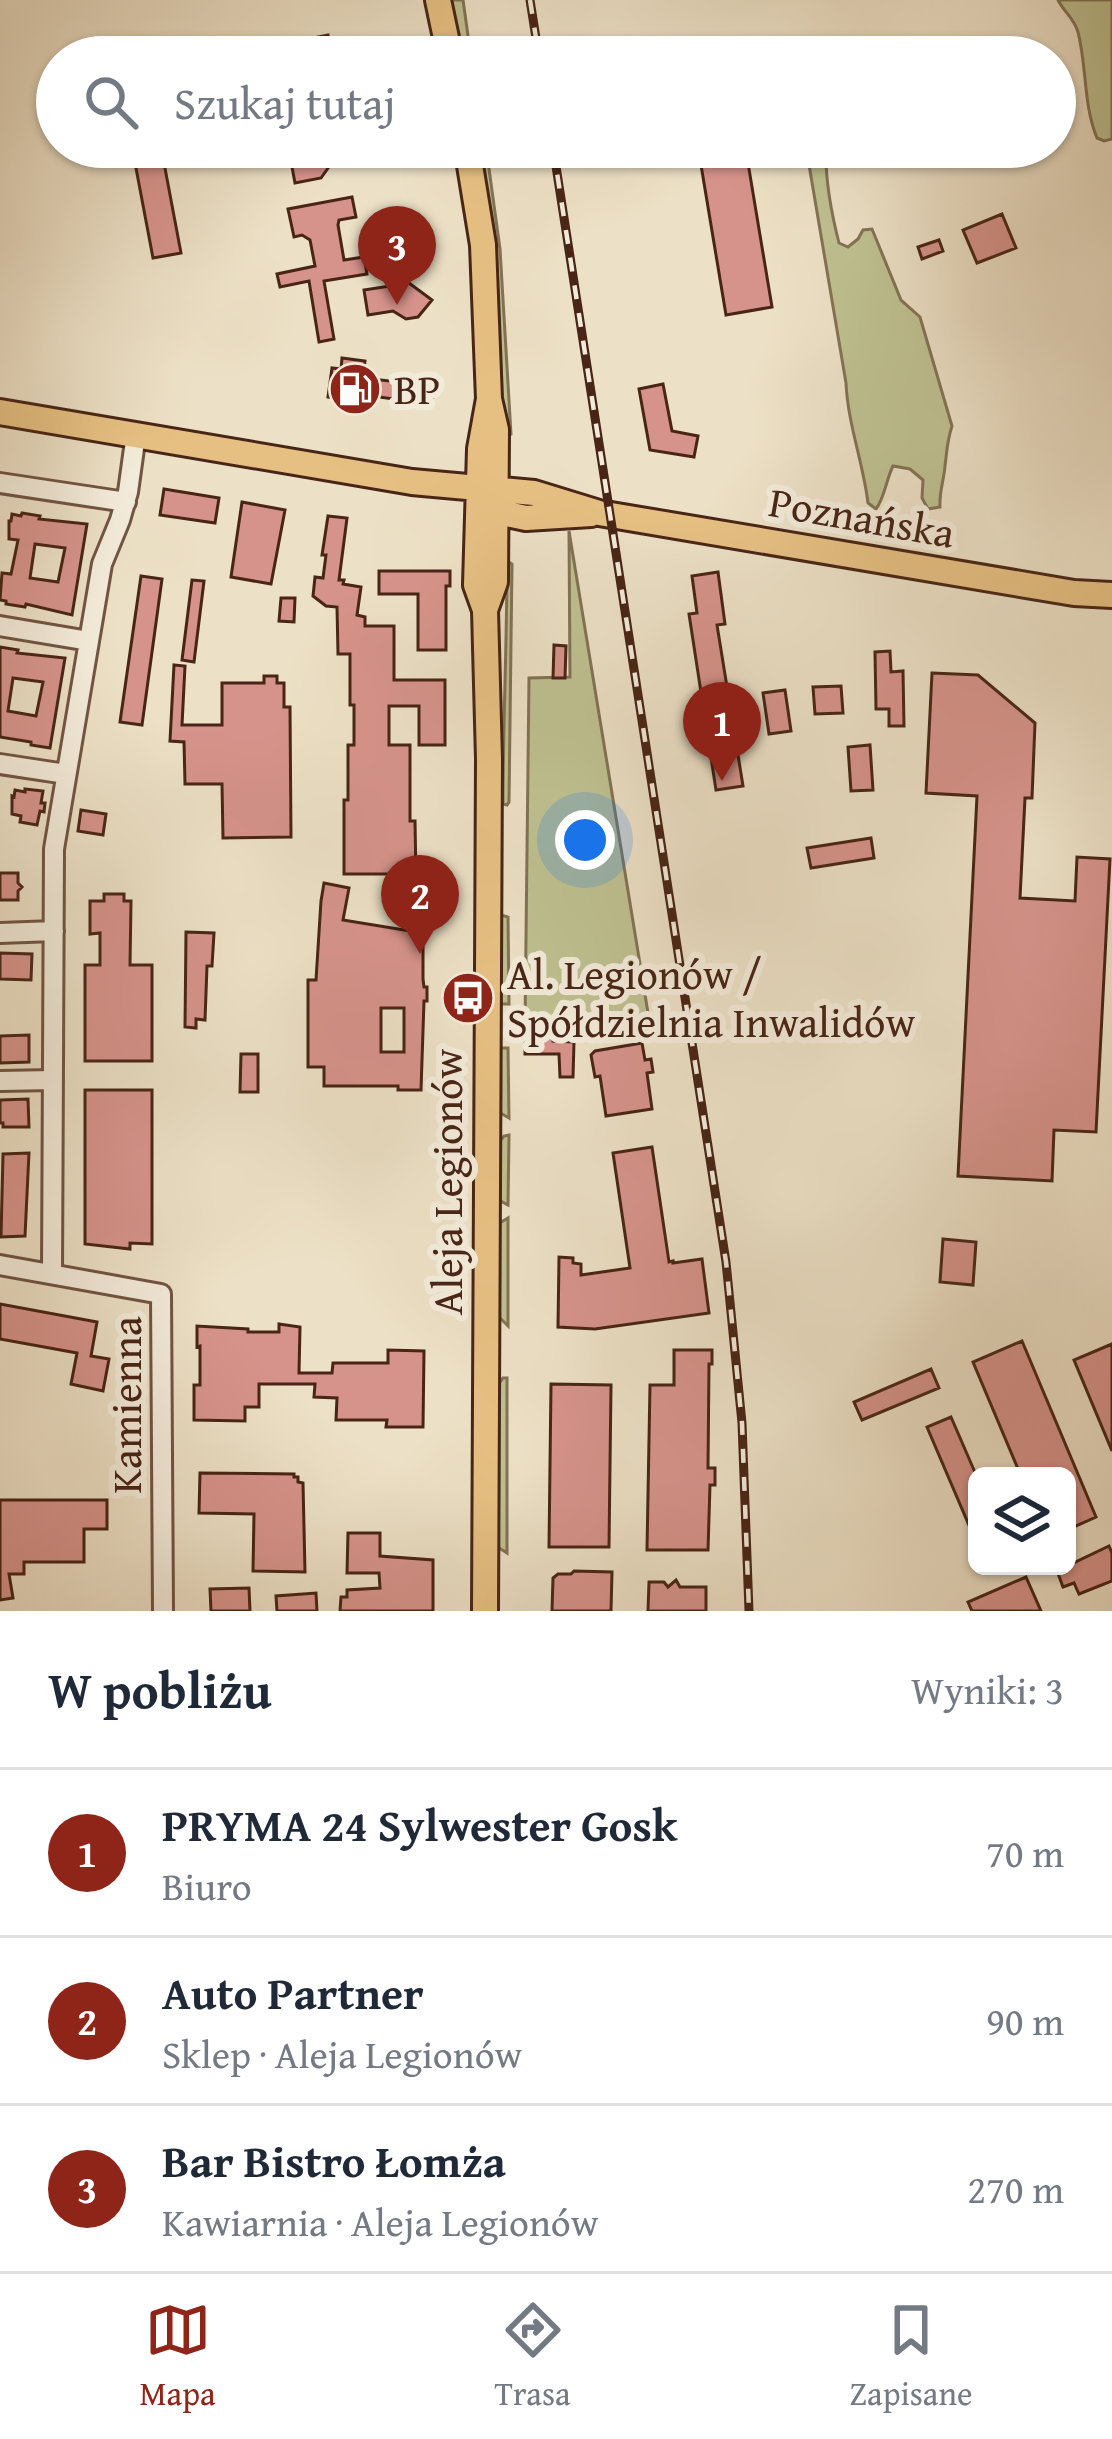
<!DOCTYPE html>
<html lang="pl">
<meta charset="utf-8">
<style>
:root{--surface:#fff;--page:#f2f2f3;--text:#1f2937;--muted:#747a83;--line:#e0e1e3;--accent:#8f2418}
body{margin:0;font-family:"Gentium Book Plus",serif;background:var(--page);color:var(--text)}
.controls{position:absolute;right:36px;bottom:36px;display:grid;overflow:hidden;border-radius:18px;box-shadow:0 3px 9px #0004}
.controls button{width:108px;height:108px;display:grid;place-items:center;padding:0;border:0;border-bottom:3px solid var(--line);background:var(--surface);color:var(--text);font:60px sans-serif}
.you{position:absolute;left:585px;top:840px;width:42px;height:42px;margin:-30px;border:9px solid #fff;border-radius:50%;background:#1a73e8;box-shadow:0 0 0 18px #1a73e833}
.badge{display:grid;place-items:center;width:78px;height:78px;border-radius:50%;background:var(--accent);color:#fff;font-size:39px;font-weight:700}
.pin{position:absolute;translate:-50% -99px;filter:drop-shadow(0 3px 6px #0008)}
.pin::after{content:'';position:absolute;top:63px;width:42px;height:36px;background:inherit;clip-path:polygon(0 0,100% 0,50% 100%)}
.list{margin:0;padding:0;list-style:none}
h2{display:flex;justify-content:space-between;align-items:center;height:156px;margin:0;padding:0 48px;font-size:51px}
h2 small{font-size:39px;font-weight:400;color:var(--muted)}
.list li{display:grid;grid-template-columns:78px 1fr auto;gap:36px;align-items:center;box-sizing:border-box;height:168px;padding:0 48px;border-top:3px solid var(--line)}
.list b{display:block;font-size:45px;white-space:nowrap}
.list p{margin:0;font-size:39px;white-space:nowrap;color:var(--muted)}
.list em{font-size:39px;font-style:normal;color:var(--muted)}
.icon{flex:none;width:66px;height:66px;fill:none;stroke:currentColor;stroke-width:2;stroke-linecap:round;stroke-linejoin:round}
.map{position:relative;flex:none;width:1112px;height:1611px;overflow:hidden}
.search{position:absolute;background:var(--surface);box-shadow:0 3px 9px #0004;left:36px;right:36px;top:36px;height:132px;display:flex;align-items:center;gap:30px;box-sizing:border-box;padding:0 42px;border-radius:66px;color:var(--muted);font-size:45px}
.sheet{height:660px;background:var(--surface)}
nav{display:flex;justify-content:space-around;align-items:center;box-sizing:border-box;height:168px;border-top:3px solid var(--line);background:var(--surface);font-size:33px;color:var(--muted)}
nav a{display:grid;justify-items:center;gap:6px}
nav .on{color:var(--accent)}
.map>svg:first-child{display:block}
.green{fill:#bec091;stroke:#837254;stroke-width:3}
.building{fill:#d6938b;stroke:#482516;stroke-width:3;fill-rule:evenodd}
.lines{fill:none;stroke-linecap:round;stroke-linejoin:round}
.minor-casing{stroke:#715442;stroke-width:24}
.major-casing{stroke:#482516;stroke-width:30}
.minor{stroke:#f3ebda;stroke-width:18}
.major{stroke:#e6c083;stroke-width:24}
.rail-casing{stroke:#482516;stroke-width:9}
.rail{stroke:#f3ebda;stroke-width:4.5;stroke-dasharray:14;stroke-linecap:butt}
.labels{text-anchor:middle;stroke-width:12;stroke-linejoin:round;paint-order:stroke}
.poi-label{font-size:42px;fill:#482516;stroke:#f3ebda;text-anchor:start}
.street-label{font-size:42px;fill:#482516;stroke:#f3ebda}
</style>
<div class="map">
<svg width="1112" height="1611" viewBox="0 0 1112 1611">
<rect width="100%" height="100%" fill="#ece0c6"/>
<filter id="stains"><feTurbulence type="fractalNoise" baseFrequency=".00167" numOctaves="4"/><feColorMatrix values="0 0 0 0 .2 0 0 0 0 .09 0 0 0 0 .02 0 0 0 .5 -.17"/></filter>
<radialGradient id="worn" r=".72"><stop offset=".6" stop-color="#630" stop-opacity="0"/><stop offset="1" stop-color="#630" stop-opacity=".3"/></radialGradient>
<path class="green" d="M448 0H463L471 57H461Z
M1058 0H1112V139L1104 141 1097 138C1083 104 1087 67 1078 32 1074 18 1064 12 1058 0Z
M478 147H486L500 249 511 434 505 439H502L493 251Z
M806 147 826 148C825 181 831 212 839 243L848 247 858 239 863 230 872 229 901 300 920 317 952 426C947 441 947 451 945 466 944 480 939 492 940 507L928 509 922 498 923 480 910 469 893 466C886 480 885 497 876 509L868 503C863 462 848 425 846 383Z
M569 531 650 1025 525 1026 529 678 570 677Z
M507 561 512 564 509 802 507 805 503 804C503 723 507 642 507 561Z
M498 914 508 917 509 1004H498Z
M498 1048H508L509 1118 497 1111Z
M509 1135 508 1205 497 1199V1145L504 1136Z
M508 1218V1326L497 1315 498 1224Z
M503 1378H507V1553L496 1546 497 1386Z"/>
<path class="building" d="M328 35 332 57H292L289 43Z
M132 147H161L181 253 153 258Z
M313 147H343L321 178 295 183 289 151Z
M746 151 772 307 726 315 700 159Z
M352 197 356 217 339 220 338 225 344 260 364 257 367 274 324 281 334 339 319 342 309 281 280 287 277 274 315 266 310 240 302 235 294 237 288 209Z
M1002 214 1016 248 977 263 963 230Z
M939 240 943 251 922 259 918 247Z
M409 283 432 300 418 317 406 319 393 311 368 315 364 290Z
M342 358 365 361 363 378 434 386 432 404 364 395 355 402 328 397 332 368 341 369Z
M663 384 672 431 698 436 694 457 650 450 639 389Z
M164 489 219 498 215 523 160 515Z
M242 502 285 510 271 584 231 577Z
M22 513 40 516 39 519 87 524 72 615 26 604 25 607 6 604V601L0 600 2 573 11 574 18 540 9 539V521H11L12 514 21 516ZM35 544 65 548 58 582 30 578Z
M328 516 347 518 339 580H344L343 584 361 587 357 615 365 617V626H394V680H445V745H419V706H389V745H410V821H415L416 878H399V874H344V800H348V745H354V705H350V654H338L337 607 326 606 313 596 315 577 323 578 326 555H322Z
M379 571H450V586H446V650H418V594H379Z
M718 572 725 624 717 625 743 786 716 790 689 614 697 613 692 576Z
M141 576 162 579 142 725 120 722Z
M192 580 204 581 194 662 182 660Z
M281 598H295L294 622 279 621Z
M554 645 566 646 565 678H553Z
M0 647 18 650 17 653 65 658 50 748 31 745V742L0 737ZM13 678 43 682 36 716 8 711Z
M890 651 891 672 903 671 904 726H889V709H876L875 652Z
M174 665 185 666 182 725H222V683H264V676H277V683H284V707H290L291 837 223 838 222 784H185L184 742 170 741Z
M932 673 978 675 1035 723 1032 798H1025L1020 898 1075 901 1077 857 1110 859 1096 1132 1054 1130 1052 1181 958 1176 977 796 926 793Z
M841 686 843 713 815 714 813 687Z
M785 690 791 731 769 734 763 693Z
M870 745 873 790 851 791 848 747Z
M25 789 43 791 41 803H45L44 812 40 811 37 825 20 822 21 816 12 814V796L14 797 15 790 25 792Z
M81 810 106 814 103 835 78 831Z
M871 838 874 858 811 868 807 848Z
M0 873H18V883L22 887 18 891V900H0Z
M324 883 349 888 343 920 423 933V979L424 987H427V1001H424L421 1090H398V1086H324V1067H308V980H316L321 901ZM381 1008H404V1052H381Z
M104 894H124V901H131L130 965H152V1061H85V965H100V933L90 934V901H104Z
M186 932 214 933 212 966H207L205 1020 196 1019V1028L185 1027Z
M0 953 32 954 31 980 0 979Z
M525 1033 553 1034V1041L574 1042 573 1077H560L559 1054H525Z
M29 1035V1062L0 1063V1036Z
M642 1043 645 1060 651 1059 653 1072 647 1073 652 1109 606 1116 600 1076 595 1077 591 1055 595 1051Z
M241 1054H258V1092H240Z
M85 1090H152V1244L130 1243V1249L85 1244Z
M28 1099 29 1127H3V1123H0V1100Z
M652 1147 669 1262 673 1261V1263L702 1259 709 1313 595 1329 558 1327 559 1257 573 1258V1263L581 1264V1275L630 1268 613 1153Z
M29 1153 25 1236 1 1237 3 1154Z
M943 1239 976 1242 973 1285 940 1282Z
M0 1304 97 1322 91 1356 109 1359 103 1391 71 1384 77 1353 0 1339Z
M279 1324 300 1327 299 1373H332L333 1363H388V1350L424 1351 423 1427H386L387 1420H336L337 1398 314 1397 315 1384H259V1407H245V1421L194 1420V1385H200V1346L197 1347V1326L248 1329V1332H279Z
M1022 1341 1096 1517 1067 1530V1476H1021L973 1362Z
M1112 1344V1451L1074 1360Z
M674 1350H712V1364H709L708 1468H715V1485H710L708 1550H647L650 1385H674Z
M931 1369 939 1388 862 1420 854 1402Z
M551 1384 611 1385 609 1547H549Z
M951 1417 977 1477V1544L927 1427Z
M200 1473 294 1474V1477H298V1482L303 1483 305 1572 253 1571 254 1514 199 1513Z
M0 1500H107V1529H84V1562H24V1574H9L13 1598 0 1600Z
M348 1533H380V1556L433 1560V1611H340L341 1597H347V1590L380 1588 379 1573H347Z
M1109 1546 1112 1553V1581L1079 1594 1074 1583 1063 1587 1056 1568 1067 1566Z
M574 1571 612 1572 611 1611H552L553 1578 558 1574H571Z
M1026 1577 1041 1611H972L968 1602Z
M676 1580 680 1587H706V1611H648L649 1582H664L668 1587Z
M249 1588 250 1611H211L210 1589Z
M316 1593 317 1611H277L276 1596Z"/>
<g class="lines">
<g class="minor-casing">
<path id="minor" d="M0 483 126 502
M0 626 89 641
M0 764 66 774
M0 933 54 931
M0 1081 53 1080
M0 1265 161 1294 163 1611
M52 1274 54 849 102 564 120 520 128 492 136 434"/>
</g>
<g class="major-casing">
<path id="major" d="M438 0 450 57
M467 147 483 245 489 399 496 430 495 582 485 610
M0 412 412 482 534 493 599 513 1074 593 1112 595
M483 509 526 518 591 514
M485 1611 489 759 485 610 476 585 480 449 489 399"/>
</g>
<use href="#minor" class="minor"/>
<use href="#major" class="major"/>
<g class="rail-casing">
<path id="rail" d="M530 0 539 57
M553 147 726 1262 742 1423 749 1611"/>
</g>
<use href="#rail" class="rail"/>
</g>
<defs>
<g id="fuel-disc" transform="scale(2.7)"><circle r="9.5" fill="#8f2418" stroke="#f3ebda"/><path d="M-5.5-6h7V0h2V4h1.3V-2.5L3-4.5l.8-.8L6-3V5H2.5V1h-1V6h-7ZM-4.2-4.7v3.2H.2V-4.7Z" fill="#fff"/></g>
<g id="bus-disc" transform="scale(2.7)"><circle r="9.5" fill="#8f2418" stroke="#f3ebda"/><path d="M-5-6H5V4H4V6H2V4H-2V6H-4V4H-5ZM-3.5-4V0h7V-4ZM-3.5 1.2v1.5H-2V1.2ZM2 1.2v1.5H3.5V1.2Z" fill="#fff"/></g>
</defs>
<g fill-rule="evenodd">
<use href="#fuel-disc" x="355" y="389"/>
<use href="#bus-disc" x="468" y="998"/>
</g>
<g class="labels">
<g class="poi-label">
<text x="394" y="404">BP</text>
<text x="507" y="989">Al. Legionów /<tspan x="507" dy="48">Spółdzielnia Inwalidów</tspan></text>
</g>
<g class="street-label">
<text transform="translate(862 517) rotate(10)" y="15">Poznańska</text>
<text transform="translate(447 1182) rotate(-90)" y="15">Aleja Legionów</text>
<text transform="translate(126 1405) rotate(-90)" y="15">Kamienna</text>
</g>
</g>
<rect width="100%" height="100%" filter="url(#stains)"/>
<rect width="100%" height="100%" fill="url(#worn)"/>
</svg>
<div class="controls">
<button><svg class="icon" aria-label="layers" viewBox="0 0 24 24"><path d="M12 4l9 5-9 5-9-5zM3 14l9 5 9-5"/></svg></button>
</div>
<div class="you"></div>
<div class="pin badge" style="left:722px;top:781px">1</div>
<div class="pin badge" style="left:420px;top:954px">2</div>
<div class="pin badge" style="left:397px;top:305px">3</div>
<div class="search"><svg class="icon" aria-label="search" viewBox="0 0 24 24"><circle cx="10" cy="10" r="6"/><path d="M15 15l6 6"/></svg>Szukaj tutaj</div>
</div>
<section class="sheet">
<h2>W pobliżu<small>Wyniki: 3</small></h2>
<ul class="list">
<li><span class="badge">1</span><div><b>PRYMA 24 Sylwester Gosk</b><p>Biuro</p></div><em>70 m</em></li>
<li><span class="badge">2</span><div><b>Auto Partner</b><p>Sklep · Aleja Legionów</p></div><em>90 m</em></li>
<li><span class="badge">3</span><div><b>Bar Bistro Łomża</b><p>Kawiarnia · Aleja Legionów</p></div><em>270 m</em></li>
</ul>
</section>
<nav>
<a class="on"><svg class="icon" aria-label="map" viewBox="0 0 24 24"><path d="M3 6l6-2 6 2 6-2v14l-6 2-6-2-6 2zM9 4v14M15 6v14"/></svg>Mapa</a>
<a><svg class="icon" aria-label="directions" viewBox="0 0 24 24"><path d="M12 3l9 9-9 9-9-9zM9 14v-3h6M13 9l2 2-2 2"/></svg>Trasa</a>
<a><svg class="icon" aria-label="saved" viewBox="0 0 24 24"><path d="M7 4h10v16l-5-4-5 4z"/></svg>Zapisane</a>
</nav>
